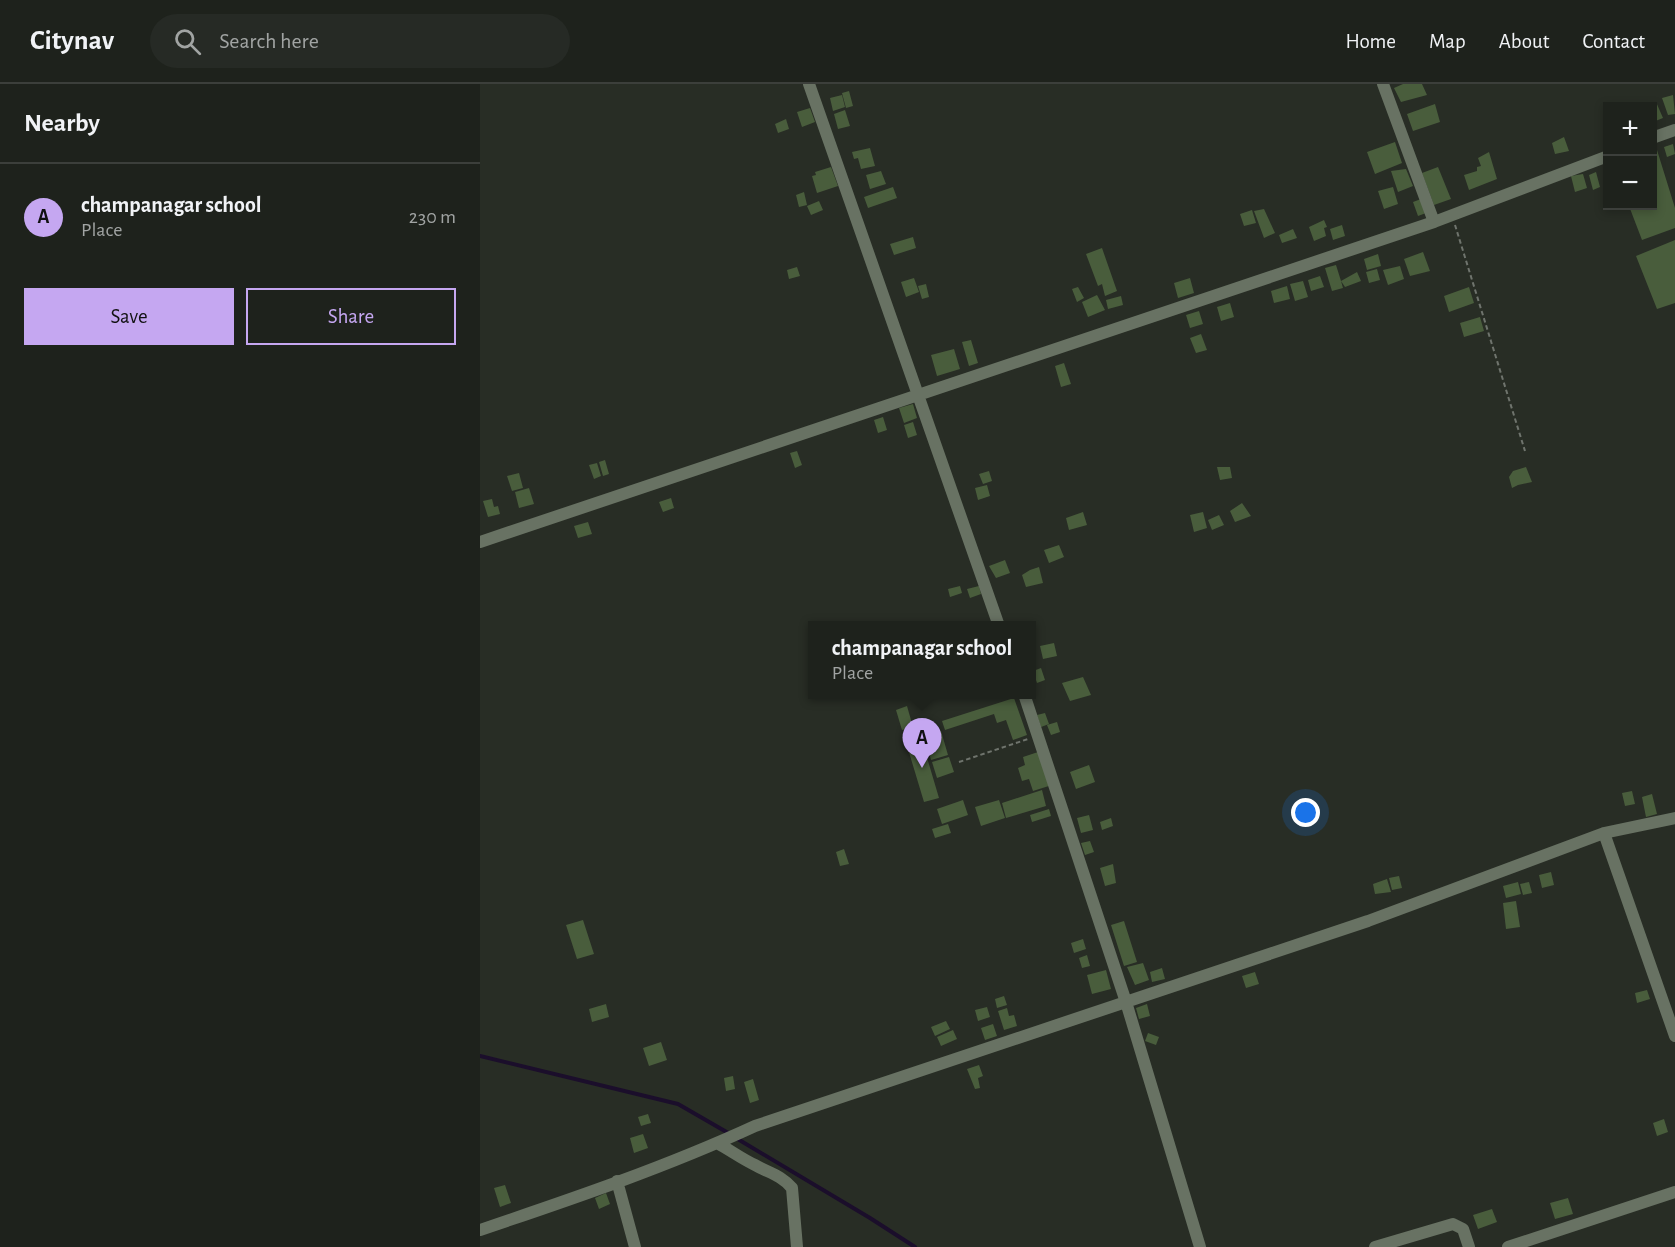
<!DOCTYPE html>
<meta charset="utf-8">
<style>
:root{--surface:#1e221c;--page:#262a25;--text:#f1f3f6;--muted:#a1a4a3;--line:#3c3f3b;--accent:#c5a7f1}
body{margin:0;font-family:"Alegreya Sans",sans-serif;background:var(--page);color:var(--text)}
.controls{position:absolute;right:18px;top:18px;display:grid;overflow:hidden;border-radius:0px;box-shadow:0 3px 9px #0003}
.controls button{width:54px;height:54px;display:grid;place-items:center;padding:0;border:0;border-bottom:2px solid var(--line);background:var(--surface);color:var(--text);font:30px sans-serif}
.you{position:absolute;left:826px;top:729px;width:21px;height:21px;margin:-15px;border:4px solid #fff;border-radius:50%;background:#1a73e8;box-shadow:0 0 0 9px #1a73e833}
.badge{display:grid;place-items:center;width:39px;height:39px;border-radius:50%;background:var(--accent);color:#111;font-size:20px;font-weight:700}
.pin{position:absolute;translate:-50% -50px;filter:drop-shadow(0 2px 3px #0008)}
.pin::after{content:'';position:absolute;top:32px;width:21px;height:18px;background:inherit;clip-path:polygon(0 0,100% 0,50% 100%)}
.popup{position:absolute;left:328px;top:537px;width:228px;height:78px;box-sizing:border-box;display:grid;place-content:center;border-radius:0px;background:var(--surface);filter:drop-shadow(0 2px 4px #0005);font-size:20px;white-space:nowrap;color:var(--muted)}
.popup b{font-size:22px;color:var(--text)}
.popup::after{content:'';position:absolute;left:50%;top:100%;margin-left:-12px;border:12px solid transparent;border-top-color:var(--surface)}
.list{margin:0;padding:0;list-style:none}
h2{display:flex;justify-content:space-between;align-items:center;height:78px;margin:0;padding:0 24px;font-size:26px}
h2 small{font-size:20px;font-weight:400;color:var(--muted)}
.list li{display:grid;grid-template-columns:39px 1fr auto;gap:18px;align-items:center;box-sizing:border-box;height:108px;padding:0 24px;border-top:2px solid var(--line)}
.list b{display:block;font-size:22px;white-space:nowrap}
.list p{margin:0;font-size:20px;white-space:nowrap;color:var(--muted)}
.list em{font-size:20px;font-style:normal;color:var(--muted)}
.actions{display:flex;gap:12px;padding:18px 24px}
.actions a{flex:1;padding:14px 0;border:2px solid var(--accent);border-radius:0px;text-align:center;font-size:21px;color:var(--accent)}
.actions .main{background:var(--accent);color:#111}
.icon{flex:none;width:33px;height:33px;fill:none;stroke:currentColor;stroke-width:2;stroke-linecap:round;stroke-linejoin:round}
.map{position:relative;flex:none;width:1195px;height:1163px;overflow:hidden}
header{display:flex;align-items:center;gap:36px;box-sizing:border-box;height:84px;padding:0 30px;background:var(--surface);border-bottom:2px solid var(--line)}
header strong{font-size:28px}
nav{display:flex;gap:33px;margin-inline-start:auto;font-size:21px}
.search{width:420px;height:54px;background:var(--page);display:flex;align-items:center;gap:15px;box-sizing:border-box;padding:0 21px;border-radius:33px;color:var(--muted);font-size:22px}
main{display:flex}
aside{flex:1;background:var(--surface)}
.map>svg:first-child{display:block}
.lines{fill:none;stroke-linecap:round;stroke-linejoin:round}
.stream{stroke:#1b0e2b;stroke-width:4}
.building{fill:#495d3c}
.path{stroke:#6f746d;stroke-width:2;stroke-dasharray:4.5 3;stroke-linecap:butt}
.minor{stroke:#687263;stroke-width:12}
</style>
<header>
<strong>Citynav</strong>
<div class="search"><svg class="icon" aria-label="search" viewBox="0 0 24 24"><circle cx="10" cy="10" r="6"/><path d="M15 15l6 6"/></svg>Search here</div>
<nav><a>Home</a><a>Map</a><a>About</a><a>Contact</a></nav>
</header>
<main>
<aside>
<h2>Nearby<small></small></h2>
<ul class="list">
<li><span class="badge">A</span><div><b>champanagar school</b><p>Place</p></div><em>230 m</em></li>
</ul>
<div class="actions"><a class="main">Save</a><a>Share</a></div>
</aside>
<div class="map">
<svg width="1195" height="1163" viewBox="0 0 1195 1163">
<rect width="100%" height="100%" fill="#282d25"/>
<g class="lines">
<path class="stream" d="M0 972 198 1020 250 1050
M256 1054 390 1134 435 1163"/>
</g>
<path class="building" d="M923 0H942L947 11 921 18 914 4Z
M369 7 373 22 366 24 362 9Z
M362 11 365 23 353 27 350 14Z
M1193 11 1195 30 1188 31 1182 14Z
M1176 18 1183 34 1173 38V22H1167Z
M955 20 960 38 933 47 927 30Z
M330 24 335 38 322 43 317 28Z
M365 26 370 42 358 45 354 30Z
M306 35 309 45 298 49 295 40Z
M1084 53 1089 67 1075 70 1072 59Z
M915 58 922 79 895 90 887 68Z
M1193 60 1195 70 1187 73 1184 63Z
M390 64 395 82 381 85 378 74 374 75 372 68Z
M1177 66 1195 124V144L1162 156 1149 122H1173V67Z
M1009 68 1017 95 989 106 984 91 997 87V83L1001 82 998 74Z
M351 83 358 102 337 109 332 92 336 91 335 88Z
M958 83 971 115 954 121 942 89Z
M926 85 933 102 918 108 911 87Z
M401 87 406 100 390 105 386 91Z
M1116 88 1120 103 1113 106 1109 91Z
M1103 90 1107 104 1095 108 1091 92Z
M413 103 417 114 388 124 384 113Z
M913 103 918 120 904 125 898 107Z
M324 108 327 121 319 123 316 111Z
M941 115 946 129 938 132 933 118Z
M339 117 343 126 331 131 327 122Z
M784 125 795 149 784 154 774 127Z
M772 126 776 139 764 142 760 130Z
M844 136 847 143 844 144 846 152 834 157 829 143Z
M862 141 865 152 853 156 850 145Z
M813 145 817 154 802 159 799 151Z
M433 153 436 164 414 171 410 160Z
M1195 156V219L1177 225 1156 172Z
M622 164 637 207 625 212 622 200 618 202 606 170Z
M943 168 950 187 930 192 924 175Z
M898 170 901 182 887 186 884 175Z
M856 181 861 197 877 188 881 197 865 203 861 197 863 204 852 207 845 184Z
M920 182 924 195 908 201 903 186Z
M317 183 320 192 309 195 307 186Z
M897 185 900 196 889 199 886 188Z
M840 192 844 203 831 207 828 196Z
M434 194 439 208 426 213 421 198Z
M710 194 714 209 698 214 694 199Z
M823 197 828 213 815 217 810 200Z
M446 200 449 213 442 215 438 202Z
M807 202 810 215 794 219 791 207Z
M598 203 604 214 597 218 592 205Z
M989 203 994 219 969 228 964 212Z
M617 211 625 226 608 233 602 218Z
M641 212 643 221 628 225 626 216Z
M750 219 754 233 741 237 737 223Z
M719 227 723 240 710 244 706 231Z
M1000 233 1004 247 984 253 980 239Z
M721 250 727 266 716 269 710 254Z
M491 256 498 279 489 282 482 258Z
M474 265 480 285 457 292 451 271Z
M584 279 591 300 581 303 575 282Z
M433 320 437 334 424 339 419 324Z
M403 333 407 346 398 349 394 336Z
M433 338 437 351 428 354 424 341Z
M317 367 322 381 315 384 310 369Z
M125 376 129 390 123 392 119 378Z
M117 379 121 392 114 395 109 381Z
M737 383H750L752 394 740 396Z
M1046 383 1052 398 1038 401 1032 404 1029 393 1033 387Z
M509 387 512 397 503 400 499 390Z
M39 389 43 404 32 407 27 392Z
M507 401 510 412 498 416 495 404Z
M49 404 54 420 39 424 35 408Z
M191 414 194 424 183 428 179 418Z
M12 415 14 423 18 422 20 430 8 433 3 417Z
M762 419 771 432 755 438 750 427Z
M603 428 607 441 589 446 586 434Z
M723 428 727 444 714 448 710 431Z
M739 431 744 441 732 446 728 436Z
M108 438 112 450 98 454 94 442Z
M579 461 584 473 569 479 564 466Z
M525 476 530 489 516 494 509 482Z
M559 483 563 499 546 503 542 491 550 486Z
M480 502 482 509 470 513 468 505Z
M499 502 501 510 490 514 487 505Z
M574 559 577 572 563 575 560 562Z
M561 584 565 596 557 599 553 587Z
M603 593 611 611 590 617 582 599Z
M534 614 547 651 533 656 526 636 517 639 514 630 465 646 462 637Z
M427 622 433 643 422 646 416 626Z
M565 629 569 640 561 643 557 631Z
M577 638 580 648 571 651 567 641Z
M461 647 468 671 451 676 444 652Z
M440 650 459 714 444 718 425 655Z
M561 667 572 701 553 707 549 695 542 697 538 684 545 681 543 673Z
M469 673 474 688 457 694 452 678Z
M609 681 615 698 596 705 590 688Z
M562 706 566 722 526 734 522 719Z
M1152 707 1155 720 1145 722 1142 709Z
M1172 710 1177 730 1166 733 1162 713Z
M483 716 488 731 462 740 457 725Z
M519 716 525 734 501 742 495 723Z
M569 725 571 732 552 738 550 731Z
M609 731 613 746 601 749 597 734Z
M631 734 633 742 622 746 620 738Z
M468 740 471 749 455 754 452 745Z
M610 757 614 768 605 771 601 759Z
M364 765 369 780 360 782 356 768Z
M633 780 636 799 625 802 620 784Z
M1071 788 1074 801 1062 804 1059 791Z
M919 792 922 804 912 806 909 794Z
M907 795 911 808 895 810 893 800Z
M1038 798 1041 810 1026 814 1023 802Z
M1049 798 1052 809 1043 811 1040 800Z
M1036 817 1040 843 1026 845 1023 819Z
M103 836 114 870 97 875 86 841Z
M644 837 657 878 644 882 631 841Z
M603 855 606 865 594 869 591 859Z
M607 871 610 882 602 884 599 874Z
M663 879 669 896 655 901 647 883Z
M682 884 685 895 672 898 670 888Z
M626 886 631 905 612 910 607 891Z
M775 888 779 900 766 904 762 892Z
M1167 906 1170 915 1157 919 1155 909Z
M524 912 527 921 517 924 515 915Z
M126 920 129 933 112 938 109 925Z
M667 920 670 932 659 935 656 924Z
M507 923 510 933 498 937 495 926Z
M527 924 529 932 534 931 537 942 524 946 518 927Z
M466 937 470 945 455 952 451 943Z
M513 940 517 952 505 956 501 944Z
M473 946 477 955 461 962 457 953Z
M668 949 679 953 676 961 665 957Z
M181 958 187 976 169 982 163 964Z
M499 981 503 992 498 994 500 1004 495 1005 487 985Z
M253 992 255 1005 246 1007 244 994Z
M273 995 279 1016 270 1019 264 998Z
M168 1030 171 1039 161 1042 158 1033Z
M1184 1035 1188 1048 1177 1052 1173 1039Z
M163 1050 168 1064 154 1069 150 1054Z
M25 1101 31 1119 20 1123 14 1104Z
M126 1109 130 1120 119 1125 115 1114Z
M1088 1114 1093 1130 1075 1135 1070 1119Z
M1012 1125 1017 1138 998 1145 993 1131Z"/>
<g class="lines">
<path class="path" d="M975 141 1045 367
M479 678 548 655"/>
<path class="minor" d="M329 0 519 542
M903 0 954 138
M1172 54 1195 46
M0 458 954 138 1128 72
M544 610 646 918 720 1163
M1124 749 1195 952
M237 1059C250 1066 262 1075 275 1081 289 1089 301 1091 312 1104L317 1163
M137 1097 155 1163
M0 1146C92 1115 186 1083 275 1042L888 837 1124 749 1195 734
M895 1163 973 1140 983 1145 989 1163
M1028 1163 1195 1108"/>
</g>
</svg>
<div class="controls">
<button>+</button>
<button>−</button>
</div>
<div class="you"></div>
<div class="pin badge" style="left:442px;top:684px">A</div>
<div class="popup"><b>champanagar school</b>Place</div>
</div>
</main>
